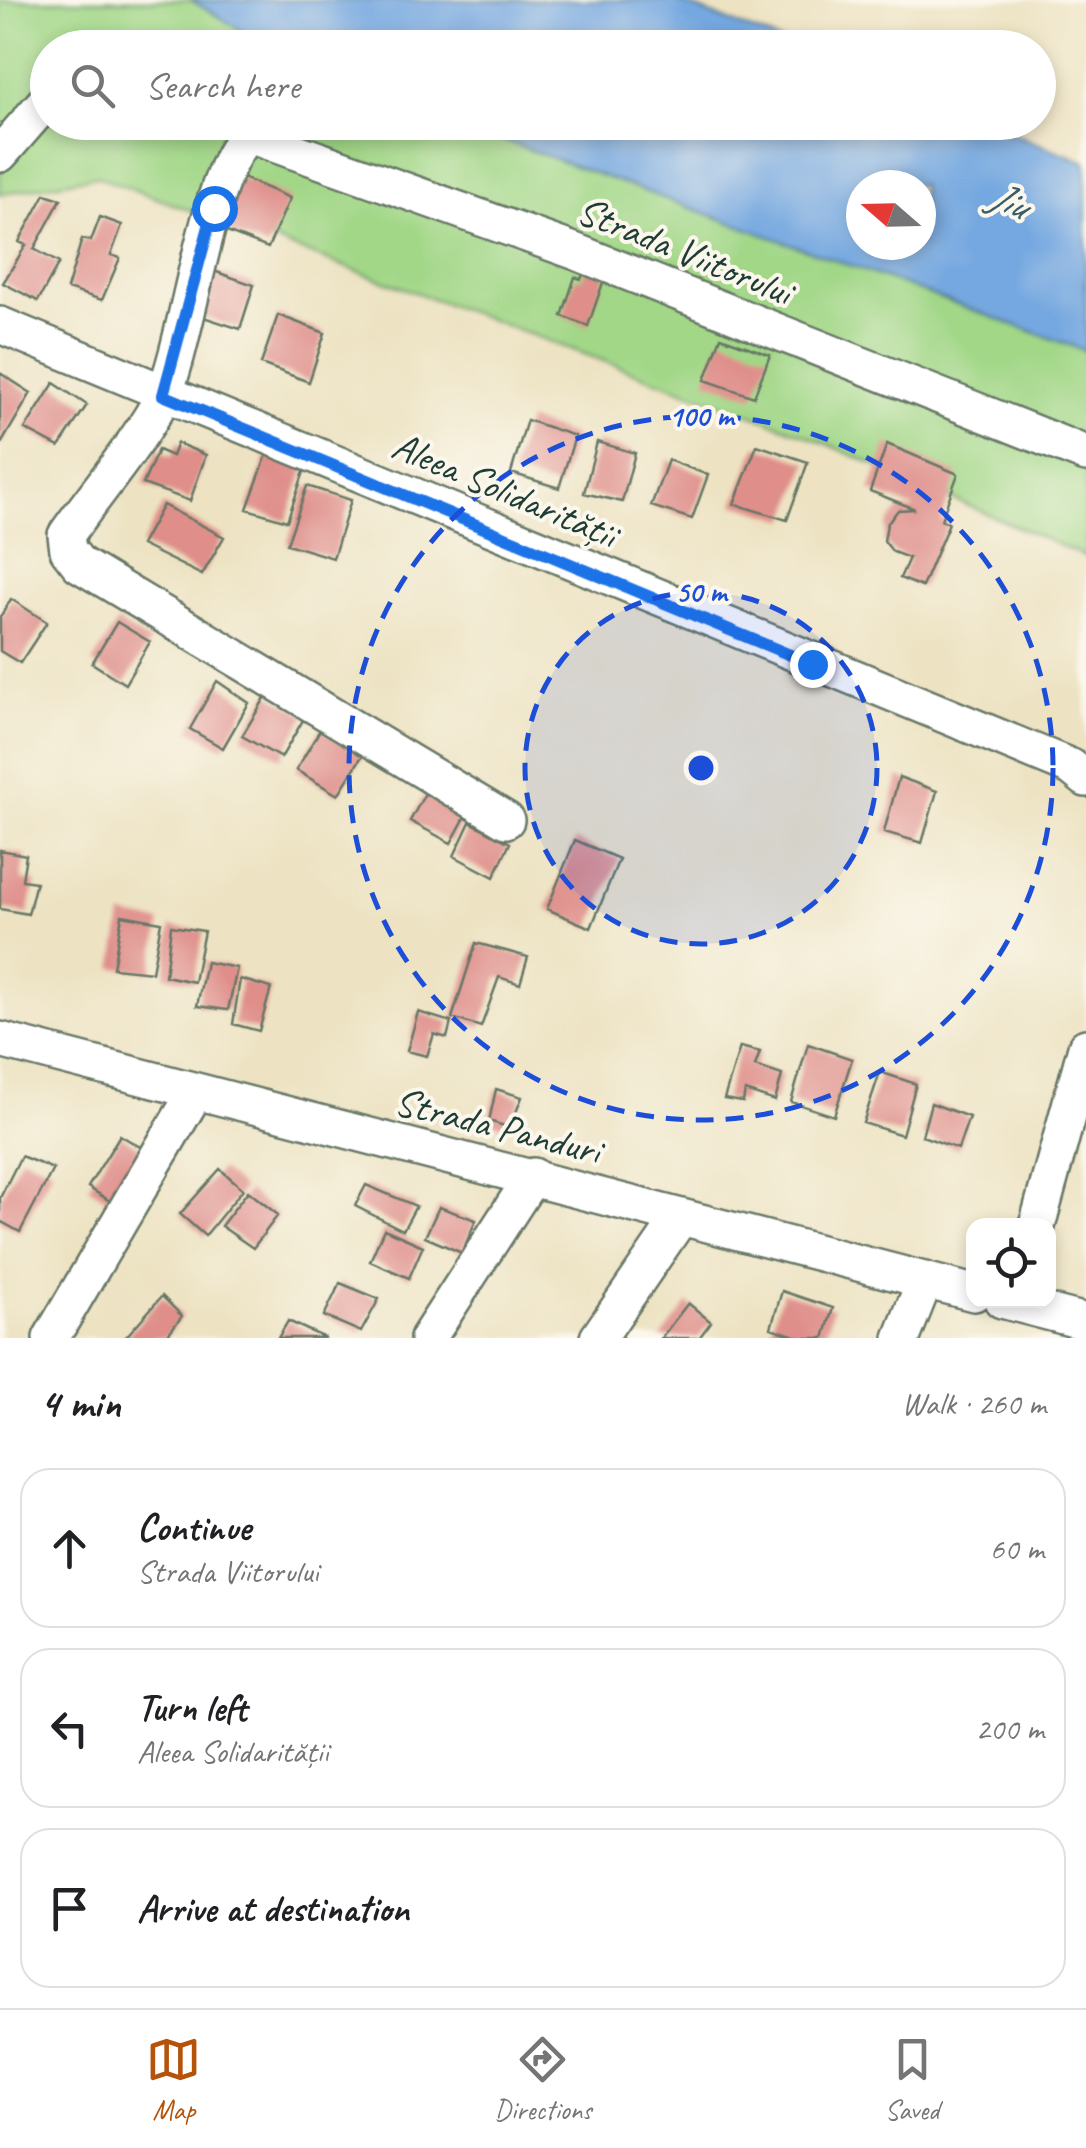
<!DOCTYPE html>
<meta charset="utf-8">
<style>
:root{--surface:#fff;--page:#f2f2f2;--text:#202124;--muted:#757577;--line:#e0e0e0;--accent:#b45309}
body{margin:0;font-family:Caveat,sans-serif;background:var(--page);color:var(--text)}
.controls{position:absolute;right:30px;bottom:30px;display:grid;overflow:hidden;border-radius:20px;box-shadow:0 5px 15px #0003}
.controls button{width:90px;height:90px;display:grid;place-items:center;padding:0;border:0;border-bottom:2px solid var(--line);background:var(--surface);color:var(--text);font:50px sans-serif}
.compass{position:absolute;left:846px;top:170px;width:90px;height:90px;border-radius:50%;background:var(--surface);box-shadow:0 5px 15px #0003;rotate:290deg}
.stop{position:absolute;width:30px;height:30px;margin:-22px;border:8px solid #1a73e8;border-radius:50%;background:#fff}
.stop.end{background:#1a73e8;border-color:#fff;box-shadow:0 2px 10px #0008}
.list{margin:0;padding:0;list-style:none}
h2{display:flex;justify-content:space-between;align-items:center;height:130px;margin:0;padding:0 40px;font-size:42px}
h2 small{font-size:32px;font-weight:400;color:var(--muted)}
.list li{display:grid;grid-template-columns:65px 1fr auto;gap:30px;align-items:center;box-sizing:border-box;height:160px;margin:0 20px 20px;padding:0 20px;border:2px solid var(--line);border-radius:30px}
.list b{display:block;font-size:38px;white-space:nowrap}
.list p{margin:0;font-size:32px;white-space:nowrap;color:var(--muted)}
.list em{font-size:32px;font-style:normal;color:var(--muted)}
.icon{flex:none;width:55px;height:55px;fill:none;stroke:currentColor;stroke-width:2;stroke-linecap:round;stroke-linejoin:round}
.map{position:relative;flex:none;width:1086px;height:1338px;overflow:hidden}
.search{position:absolute;background:var(--surface);box-shadow:0 5px 15px #0003;left:30px;right:30px;top:30px;height:110px;display:flex;align-items:center;gap:25px;box-sizing:border-box;padding:0 35px;border-radius:55px;color:var(--muted);font-size:38px}
.sheet{height:670px;background:var(--surface)}
nav{display:flex;justify-content:space-around;align-items:center;box-sizing:border-box;height:140px;border-top:2px solid var(--line);background:var(--surface);font-size:28px;color:var(--muted)}
nav a{display:grid;justify-items:center;gap:5px}
nav .on{color:var(--accent)}
.map>svg:first-child{display:block}
.green{fill:#a1d787;stroke:#608a5e;stroke-width:2.5}
.water{fill:#74a7e0;stroke:#4a728a;stroke-width:2.5;fill-rule:evenodd}
.building{fill:#df8e8a}
.lines{fill:none;stroke-linecap:round;stroke-linejoin:round}
.minor-casing{stroke:#677766;stroke-width:40}
.minor{stroke:#fff;stroke-width:35}
.route{stroke:#1a73e8;stroke-width:12}
.ring{fill:none;stroke:#1d4ed8;stroke-width:5;stroke-dasharray:18 12}
.labels{text-anchor:middle;stroke-width:8;stroke-linejoin:round;paint-order:stroke}
.street-label{font-size:40px;fill:#1f3d34;stroke:#fbf7ec}
.water-label{font-size:42px;font-style:italic;fill:#395d68;stroke:#fbf7ec}
.centre{fill:#1d4ed8;stroke:#fbf7ec;stroke-width:5}
.ring-label{font-size:30px;text-anchor:middle;font-weight:bold;fill:#1d4ed8;stroke:#fbf7ec;stroke-width:8;stroke-linejoin:round;paint-order:stroke}
</style>
<div class="map">
<svg width="1086" height="1338" viewBox="0 0 1086 1338">
<rect width="100%" height="100%" fill="#fbf7ec"/>
<filter id="ink" filterUnits="userSpaceOnUse"><feTurbulence type="fractalNoise" baseFrequency=".01" numOctaves="2"/><feDisplacementMap in="SourceGraphic" scale="20" xChannelSelector="R" yChannelSelector="G"/><feConvolveMatrix kernelMatrix="1 2 1 2 8 2 1 2 1" color-interpolation-filters="sRGB"/></filter>
<filter id="wash" filterUnits="userSpaceOnUse"><feTurbulence type="fractalNoise" baseFrequency=".0048" numOctaves="4" result="noise"/><feDisplacementMap in="SourceGraphic" scale="40" xChannelSelector="R" yChannelSelector="G"/><feGaussianBlur stdDeviation="2.25" result="paint"/><feColorMatrix in="noise" values="0 0 0 0 0 0 0 0 0 0 0 0 0 0 0 0 0 1.4 0 .05"/><feComposite in="paint" operator="in"/></filter>
<g filter="url(#wash)">
<rect width="100%" height="100%" fill="#ede3c3"/>
<path class="green" d="M0 0H191L269 47 48 48V122L456 123 1086 351V557L804 434 96 176 0 194Z"/>
<path class="water" d="M191 0H674L795 47H269Z
M456 123H986L1086 162V351ZM861 185H921V245H861Z"/>
<g id="blocks">
<path class="building" d="M238 176 290 198 268 248 219 229Z
M45 194 61 199 34 249 59 263 38 301 3 283 26 245 19 242Z
M100 217 122 225 111 255 120 258 102 300 67 289 82 239 91 241Z
M587 267 606 274 588 326 562 316 575 277 581 279Z
M208 269 254 285 240 329 194 314Z
M278 315 325 333 309 382 261 364Z
M721 337 770 355 754 397 705 380Z
M0 373 31 393 0 446Z
M54 383 87 405 59 447 25 429Z
M527 420 575 436 559 488 511 473Z
M597 442 635 453 622 502 584 493Z
M177 443 206 455 190 501 143 484 158 450 172 456Z
M887 444 958 474 941 520 949 523 922 587 900 578 909 558 893 552 884 541 887 524 898 510 915 509 870 491Z
M757 445 808 462 787 520 734 504Z
M269 449 307 463 287 521 247 509Z
M668 460 708 475 692 519 651 506Z
M307 486 351 500 333 558 287 544Z
M163 505 224 537 202 575 141 545Z
M11 599 47 622 20 663 0 651V617Z
M117 622 150 642 125 684 92 663Z
M217 681 249 703 223 748 190 729Z
M268 693 306 715 281 758 242 736Z
M321 728 362 756 338 795 296 770Z
M899 777 937 791 922 843 884 832Z
M428 788 469 810 451 843 410 821Z
M470 822 510 843 494 877 454 856Z
M575 840 619 859 591 928 547 909Z
M0 850 26 855 22 880 36 882 28 914 0 909Z
M122 915 161 922 152 972 113 968Z
M171 926 204 931 194 982 165 976Z
M476 943 528 957 520 984 499 977 481 1027 452 1018Z
M206 962 237 968 228 1010 197 1006Z
M240 979 271 988 259 1031 233 1024Z
M418 1012 451 1022 447 1038 434 1034 427 1056 407 1051Z
M808 1044 852 1059 834 1116 791 1102Z
M740 1047 760 1052 755 1066 782 1075 775 1101 745 1091 743 1102 724 1099Z
M880 1072 916 1084 902 1135 863 1123Z
M496 1089 522 1097 510 1128 489 1121Z
M931 1103 969 1117 958 1149 922 1136Z
M120 1135 150 1153 116 1205 88 1187Z
M21 1156 53 1169 20 1232 0 1221V1198Z
M220 1169 243 1189 205 1236 180 1214Z
M366 1185 416 1206 403 1230 355 1206Z
M248 1191 278 1215 253 1248 221 1226Z
M439 1207 476 1220 462 1253 425 1237Z
M384 1229 423 1246 409 1278 370 1261Z
M340 1283 379 1299 361 1332 324 1316Z
M782 1291 833 1308 824 1338H801L771 1328Z
M162 1296 182 1316 165 1338H125Z
M688 1303 711 1322 699 1338H661Z
M288 1321 325 1338H278Z"/>
</g>
</g>
<g filter="url(#ink)">
<use href="#blocks" fill-opacity="0" stroke="#677766" stroke-width="2.5"/>
<g class="lines">
<g class="minor-casing">
<path id="minor" d="M0 154 48 99
M0 325 1071 767 1086 779
M506 820 79 564 68 550 66 535C94 495 143 437 163 396 188 342 208 165 249 135L574 251 1086 454
M0 1040 974 1293
M1037 1226 1086 1047
M1002 1300 1086 1322
M51 1338 196 1091
M428 1338 533 1176
M598 1338 681 1217
M902 1338 925 1280"/>
</g>
<use href="#minor" class="minor"/>
</g>
</g>
<g class="lines" filter="url(#ink)">
<path class="route" d="M214 208 163 395 812 664"/>
</g>
<circle cx="701" cy="768" r="176" fill="#1d4ed8" fill-opacity=".12"/>
<g class="ring">
<circle cx="701" cy="768" r="176"/>
<circle cx="701" cy="768" r="352"/>
</g>
<g class="labels">
<g class="street-label">
<text transform="translate(685 250) rotate(22)" y="14">Strada Viitorului</text>
<text transform="translate(505 489) rotate(23)" y="14">Aleea Solidarității</text>
<text transform="translate(498 1125) rotate(14)" y="14">Strada Panduri</text>
</g>
<g class="water-label">
<text transform="translate(1009 199) rotate(22)" y="15">Jiu</text>
</g>
</g>
<circle cx="701" cy="768" r="15" class="centre"/>
<g class="ring-label">
<text x="701" y="426">100 m</text>
<text x="701" y="602">50 m</text>
</g>
</svg>
<div class="controls">
<button><svg class="icon" aria-label="locate" viewBox="0 0 24 24"><circle cx="12" cy="12" r="6"/><path d="M12 2v4M12 18v4M2 12h4M18 12h4"/></svg></button>
</div>
<svg class="compass" viewBox="-18 -18 36 36"><path d="M0-13l5 13h-10z" fill="#e53935"/><path d="M0 13l5-13h-10z" fill="#757577"/></svg>
<div class="stop" style="left:214px;top:208px"></div>
<div class="stop end" style="left:812px;top:664px"></div>
<div class="search"><svg class="icon" aria-label="search" viewBox="0 0 24 24"><circle cx="10" cy="10" r="6"/><path d="M15 15l6 6"/></svg>Search here</div>
</div>
<section class="sheet">
<h2>4 min<small>Walk · 260 m</small></h2>
<ul class="list">
<li><svg class="icon" aria-label="ahead" viewBox="0 0 24 24"><path d="M12 20V5M6 11l6-6 6 6"/></svg><div><b>Continue</b><p>Strada Viitorului</p></div><em>60 m</em></li>
<li><svg class="icon" aria-label="left" viewBox="0 0 24 24"><path d="M17 20v-9H6M10 6l-5 5 5 5"/></svg><div><b>Turn left</b><p>Aleea Solidarității</p></div><em>200 m</em></li>
<li><svg class="icon" aria-label="arrive" viewBox="0 0 24 24"><path d="M6 21V4h12l-3 4 3 4H6"/></svg><div><b>Arrive at destination</b></div></li>
</ul>
</section>
<nav>
<a class="on"><svg class="icon" aria-label="map" viewBox="0 0 24 24"><path d="M3 6l6-2 6 2 6-2v14l-6 2-6-2-6 2zM9 4v14M15 6v14"/></svg>Map</a>
<a><svg class="icon" aria-label="directions" viewBox="0 0 24 24"><path d="M12 3l9 9-9 9-9-9zM9 14v-3h6M13 9l2 2-2 2"/></svg>Directions</a>
<a><svg class="icon" aria-label="saved" viewBox="0 0 24 24"><path d="M7 4h10v16l-5-4-5 4z"/></svg>Saved</a>
</nav>
